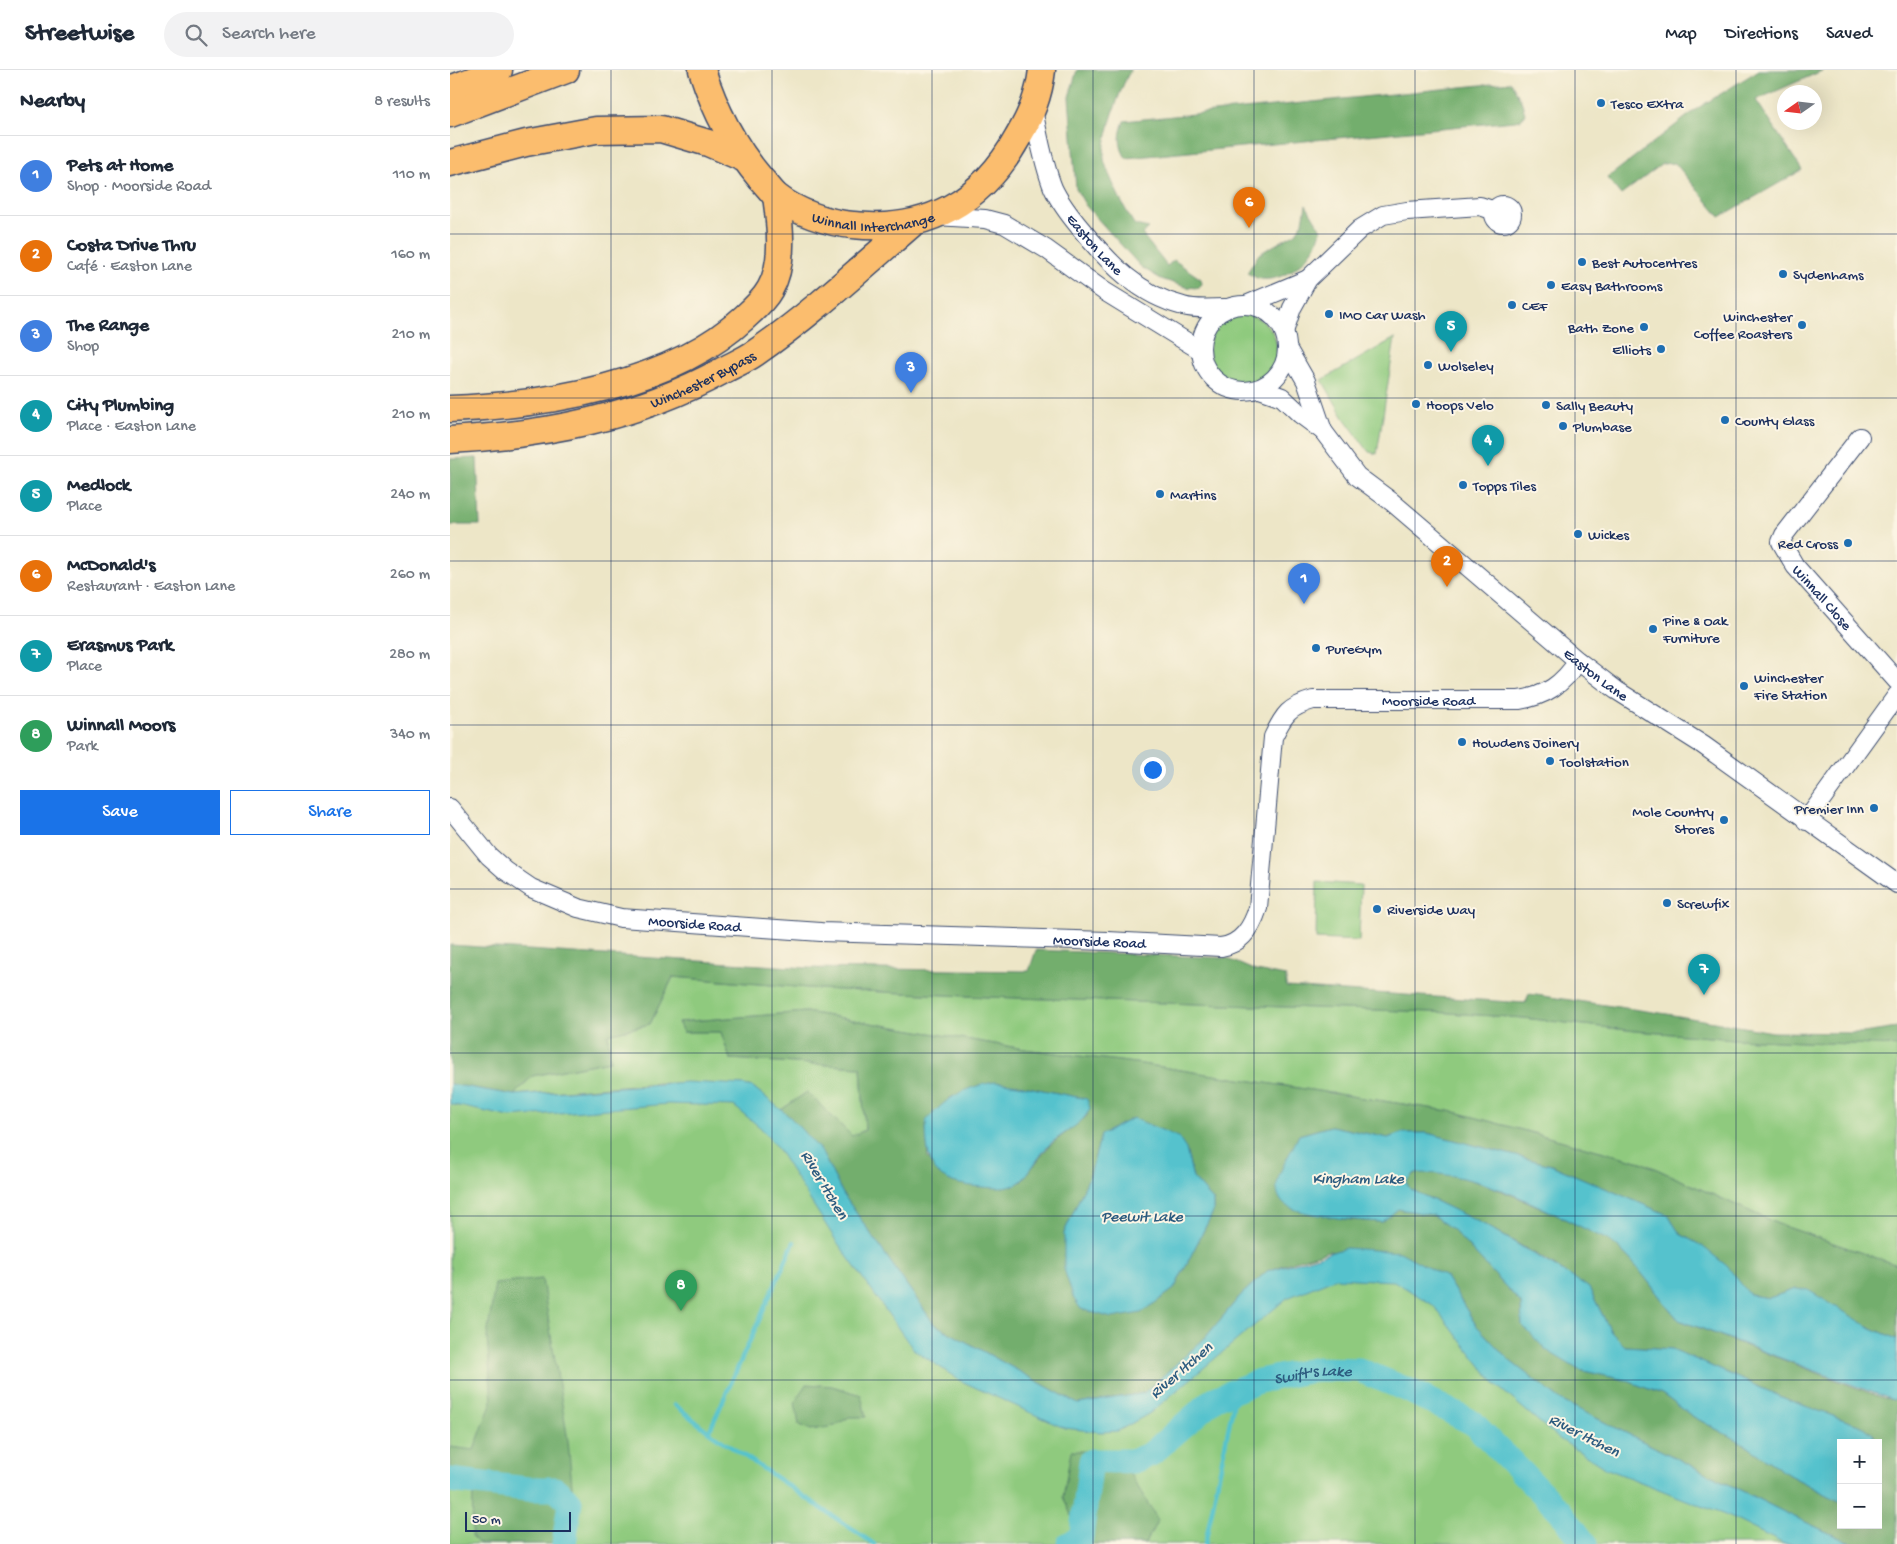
<!DOCTYPE html>
<meta charset="utf-8">
<style>
:root{--surface:#fff;--page:#f2f2f3;--text:#1f2937;--muted:#747a83;--line:#e0e1e3;--accent:#1a73e8}
body{margin:0;font-family:"Gochi Hand",sans-serif;background:var(--page);color:var(--text)}
.controls{position:absolute;right:15px;bottom:15px;display:grid;overflow:hidden;border-radius:0px;box-shadow:0 5px 20px #0002}
.controls button{width:45px;height:45px;display:grid;place-items:center;padding:0;border:0;border-bottom:1px solid var(--line);background:var(--surface);color:var(--text);font:25px sans-serif}
.compass{position:absolute;left:1327px;top:15px;width:45px;height:45px;border-radius:50%;background:var(--surface);box-shadow:0 5px 20px #0002;rotate:256deg}
.scale{position:absolute;left:15px;bottom:12px;width:106px;box-sizing:border-box;padding-left:5px;border:2px solid #1b2f5e;border-top:0;font-size:14px;line-height:18px;white-space:nowrap;color:#1b2f5e;-webkit-text-stroke:4px #fcf5e5;paint-order:stroke}
.you{position:absolute;left:702px;top:699px;width:18px;height:18px;margin:-12px;border:4px solid #fff;border-radius:50%;background:#1a73e8;box-shadow:0 0 0 8px #1a73e833}
.badge{display:grid;place-items:center;width:32px;height:32px;border-radius:50%;background:var(--accent);color:#fff;font-size:16px;font-weight:700}
.pin{position:absolute;translate:-50% -41px;filter:drop-shadow(0 1px 2px #0008)}
.pin::after{content:'';position:absolute;top:26px;width:18px;height:15px;background:inherit;clip-path:polygon(0 0,100% 0,50% 100%)}
.list{margin:0;padding:0;list-style:none}
h2{display:flex;justify-content:space-between;align-items:center;height:65px;margin:0;padding:0 20px;font-size:21px}
h2 small{font-size:16px;font-weight:400;color:var(--muted)}
.list li{display:grid;grid-template-columns:32px 1fr auto;gap:15px;align-items:center;box-sizing:border-box;height:80px;padding:0 20px;border-top:1px solid var(--line)}
.list b{display:block;font-size:19px;white-space:nowrap}
.list p{margin:0;font-size:16px;white-space:nowrap;color:var(--muted)}
.list em{font-size:16px;font-style:normal;color:var(--muted)}
.actions{display:flex;gap:10px;padding:15px 20px}
.actions a{flex:1;padding:11px 0;border:1px solid var(--accent);border-radius:0px;text-align:center;font-size:18px;color:var(--accent)}
.actions .main{background:var(--accent);color:#fff}
.icon{flex:none;width:28px;height:28px;fill:none;stroke:currentColor;stroke-width:2;stroke-linecap:round;stroke-linejoin:round}
.map{position:relative;flex:none;width:1447px;height:1474px;overflow:hidden}
header{display:flex;align-items:center;gap:30px;box-sizing:border-box;height:70px;padding:0 25px;background:var(--surface);border-bottom:1px solid var(--line)}
header strong{font-size:24px}
nav{display:flex;gap:28px;margin-inline-start:auto;font-size:18px}
.search{width:350px;height:45px;background:var(--page);display:flex;align-items:center;gap:12px;box-sizing:border-box;padding:0 18px;border-radius:28px;color:var(--muted);font-size:19px}
main{display:flex}
aside{flex:1;background:var(--surface)}
.map>svg:first-child{display:block}
.green{fill:#8fca7e;stroke:#557c6e}
.forest{fill:#73ae6d;stroke:#476e66;fill-rule:evenodd}
.water{fill:#55c2cd;stroke:#387896}
.lines{fill:none;stroke-linecap:round;stroke-linejoin:round}
.stream{stroke:#55c2cd;stroke-width:4.5}
.river{stroke:#55c2cd;stroke-width:25}
.minor-casing{stroke:#3a4a6e;stroke-width:20}
.highway-casing{stroke:#3a4a6e;stroke-width:29}
.minor{stroke:#fff;stroke-width:18}
.highway{stroke:#fbbd6e;stroke-width:26}
.grid{fill:none;stroke:#1b2f5e;stroke-width:1;stroke-opacity:0.55}
.poi-dot{fill:#1f6fb2;stroke:#fcf5e5;stroke-width:2}
.labels{text-anchor:middle;stroke-width:4;stroke-linejoin:round;paint-order:stroke}
.poi-label{font-size:15px;fill:#1b2f5e;stroke:#fcf5e5;text-anchor:start}
.street-label{font-size:15px;fill:#1b2f5e;stroke:#fcf5e5}
.water-label{font-size:16px;font-style:italic;fill:#2c5b7f;stroke:#fcf5e5}
</style>
<header>
<strong>Streetwise</strong>
<div class="search"><svg class="icon" aria-label="search" viewBox="0 0 24 24"><circle cx="10" cy="10" r="6"/><path d="M15 15l6 6"/></svg>Search here</div>
<nav><a>Map</a><a>Directions</a><a>Saved</a></nav>
</header>
<main>
<aside>
<h2>Nearby<small>8 results</small></h2>
<ul class="list">
<li><span class="badge" style="background:#3f7fe0">1</span><div><b>Pets at Home</b><p>Shop · Moorside Road</p></div><em>110 m</em></li>
<li><span class="badge" style="background:#e8710a">2</span><div><b>Costa Drive Thru</b><p>Café · Easton Lane</p></div><em>160 m</em></li>
<li><span class="badge" style="background:#3f7fe0">3</span><div><b>The Range</b><p>Shop</p></div><em>210 m</em></li>
<li><span class="badge" style="background:#0f9aa8">4</span><div><b>City Plumbing</b><p>Place · Easton Lane</p></div><em>210 m</em></li>
<li><span class="badge" style="background:#0f9aa8">5</span><div><b>Medlock</b><p>Place</p></div><em>240 m</em></li>
<li><span class="badge" style="background:#e8710a">6</span><div><b>McDonald's</b><p>Restaurant · Easton Lane</p></div><em>260 m</em></li>
<li><span class="badge" style="background:#0f9aa8">7</span><div><b>Erasmus Park</b><p>Place</p></div><em>280 m</em></li>
<li><span class="badge" style="background:#2e9e5b">8</span><div><b>Winnall Moors</b><p>Park</p></div><em>340 m</em></li>
</ul>
<div class="actions"><a class="main">Save</a><a>Share</a></div>
</aside>
<div class="map">
<svg width="1447" height="1474" viewBox="0 0 1447 1474">
<rect width="100%" height="100%" fill="#fcf5e5"/>
<filter id="ink" filterUnits="userSpaceOnUse"><feTurbulence type="fractalNoise" baseFrequency=".02" numOctaves="2"/><feDisplacementMap in="SourceGraphic" scale="10" xChannelSelector="R" yChannelSelector="G"/><feConvolveMatrix kernelMatrix="1 2 1 2 8 2 1 2 1" color-interpolation-filters="sRGB"/></filter>
<filter id="wash" filterUnits="userSpaceOnUse"><feTurbulence type="fractalNoise" baseFrequency=".0096" numOctaves="4" result="noise"/><feDisplacementMap in="SourceGraphic" scale="20" xChannelSelector="R" yChannelSelector="G"/><feGaussianBlur stdDeviation="1.12" result="paint"/><feColorMatrix in="noise" values="0 0 0 0 0 0 0 0 0 0 0 0 0 0 0 0 0 1.4 0 .05"/><feComposite in="paint" operator="in"/></filter>
<g filter="url(#wash)">
<rect width="100%" height="100%" fill="#ede6c7"/>
<path class="green" d="M759 279a34 34 0 1 1 68 0a34 34 0 1 1-68 0Z
M945 268 927 384 919 382 894 348 872 310Z
M867 812 911 815 909 871 866 869Z
M223 907 371 919 538 927 984 942 1074 948 1186 961 1285 969 1447 976V1195L1328 1154 1191 1092 1005 1042 685 993 574 979 356 942 228 952 233 962H271L280 989 411 997 415 1060 402 1067 357 1022 331 1040 303 1017 293 1015 207 1013 64 1025 82 1006 160 991 158 964 200 954Z
M0 1022 57 1035 294 1026 550 1312 866 1197 985 1216 1029 1279 1361 1474H0Z"/>
<path class="forest" d="M627 0H681C671 14 652 72 654 89 656 101 677 145 685 155L699 158 692 164 717 196 724 190 751 209 752 214 748 218 736 217 711 209 691 197 636 136 626 119 619 27Z
M1309 0H1374L1306 30 1352 100 1270 147 1225 93 1212 94 1171 125 1157 108 1248 38Z
M1061 12 1072 33 1075 44 1071 50 1065 51 676 88C668 75 669 65 674 51Z
M856 135 871 160C867 184 838 212 812 209 807 209 802 205 797 203L809 184 846 163 853 152Z
M27 388 30 455H0V389Z
M0 875 358 898 579 901 586 880 776 888 806 901 836 906V917L1075 933 1079 924 1217 944 1323 962 1413 963 1447 958V976L1285 969 1186 961 1074 948 984 942 538 927 371 919 223 907 200 954 158 964 160 991 82 1006 64 1025 0 1014Z
M356 942 574 979 685 993 1005 1042 1191 1092 1328 1154 1447 1195V1269L1421 1258 1346 1219 1319 1228 1300 1225 1252 1176 1230 1164 1218 1145 1101 1095 977 1063H951L938 1068 881 1056 849 1065 844 1078 880 1146 901 1150 932 1152 948 1139 983 1145 1003 1160 1071 1233 1072 1255 1129 1300 1175 1310 1212 1324 1242 1346 1294 1374 1339 1405 1391 1432V1455H1428V1373H1424L1423 1364 1414 1357 1341 1331 1222 1279 1175 1276 1161 1262 1139 1218 1096 1190 1037 1156 960 1119 956 1112C974 1073 1132 1158 1160 1171 1188 1192 1205 1224 1229 1250L1433 1328 1443 1330 1447 1328V1474H1403L1336 1443 1112 1331 1060 1291 1026 1255 996 1207 879 1181 848 1190 817 1201 790 1226 755 1268 694 1323 628 1334 484 1254 393 1124 371 1081 331 1040 357 1022 402 1066 415 1060 411 997 280 989 271 962H233L228 952ZM568 1015 636 1029 637 1046 599 1076 571 1112 478 1089 476 1051 501 1027ZM683 1048 736 1079 743 1108 763 1130V1142L724 1219 710 1229 614 1163 640 1105 651 1065Z
M92 1209 118 1371 126 1460 103 1474H30L22 1467 23 1419 0 1417V1377L24 1380 42 1331 37 1267 45 1214Z
M356 1314 382 1316 411 1325 416 1347H399L385 1356 361 1360 349 1355 345 1332Z
M621 1381H666L708 1450 695 1474H621L631 1468 613 1427Z"/>
<path class="water" d="M236 1012 294 1015 303 1017 340 1047 371 1081 393 1124 484 1254 628 1334 694 1323 755 1268 790 1226 817 1201 896 1178 950 1182 996 1207 1026 1255 1060 1291 1112 1331 1336 1443 1403 1474H1334L1280 1447 1155 1398 1108 1368 1046 1315 983 1235 944 1211 886 1208 837 1228 700 1343 668 1361 651 1362 614 1358 509 1310 463 1279 385 1169 327 1078 311 1058 284 1036 218 1034 60 1047 0 1034V1014L64 1025Z
M545 1012 568 1015 637 1029 640 1038C634 1055 611 1063 598 1076 591 1083 576 1108 570 1112 559 1120 545 1118 533 1117 483 1114 476 1098 476 1051 496 1028 514 1017 545 1012Z
M683 1048 728 1067 736 1079 743 1108 763 1130V1142L724 1219 691 1243 662 1248 631 1239 624 1229 614 1199V1163L640 1105 651 1065Z
M881 1056 938 1068 951 1063H977L1101 1095 1218 1145 1230 1164 1252 1176 1277 1196 1300 1225 1319 1228 1346 1219 1358 1220 1421 1258 1447 1269V1328L1443 1330 1229 1250C1205 1224 1188 1192 1160 1171 1099 1143 1035 1101 965 1103L956 1112 960 1119 1037 1156 1132 1213 1139 1218 1161 1262 1175 1276 1222 1279 1341 1331 1414 1357 1423 1364 1424 1373H1391V1432L1339 1405 1294 1374 1242 1346 1212 1324 1175 1310 1129 1300 1096 1280 1072 1255 1071 1233 1003 1160 983 1145 948 1139 932 1152C912 1151 851 1146 835 1135 829 1130 826 1121 827 1114 830 1097 842 1081 849 1065Z"/>
<g class="lines">
<path class="stream" d="M225 1335 259 1362 424 1474
M259 1362 344 1172
M755 1474 786 1321"/>
<g class="river">
<path d="M0 1410 78 1419H105L120 1432 114 1474"/>
<path id="s1" d="M619 1474 631 1468 641 1391H684L701 1384 764 1329 809 1311 868 1299 909 1300 958 1320 1023 1353 1110 1441 1135 1474"/>
</g>
</g>
</g>
<g filter="url(#ink)">
<g class="lines">
<g class="minor-casing">
<g id="minor">
<path id="s2" d="M583 40C589 67 593 93 603 118 610 133 621 147 631 159 659 193 689 225 733 236 746 240 762 238 775 238"/>
<circle cx="1053" cy="144" r="9"/>
<path d="M486 146 535 149 554 154 596 179 654 221 750 280"/>
<circle cx="794" cy="278" r="43"/>
<path d="M796 235 858 209"/>
<path d="M834 262 842 238 858 209 910 159 933 145 957 141 1030 136 1045 141"/>
<path d="M837 278 856 311 873 361"/>
<path id="s3" d="M810 319 832 327 850 344 873 361 907 406 942 432 1128 591 1166 620 1253 675 1447 814"/>
<path id="s4" d="M1410 367 1334 465 1331 472 1345 496 1447 611"/>
<path id="s5" d="M0 738 39 786 56 801 81 818 128 838 171 848 371 862 658 871 771 877C792 874 802 857 808 838L823 667C834 644 839 637 863 630H1069C1096 626 1113 614 1128 591"/>
<path d="M1356 751 1447 625"/>
</g>
</g>
<g class="highway-casing">
<g id="highway">
<path id="s6" d="M252 0C265 41 283 76 311 109 316 114 321 121 326 126 346 142 378 153 403 155 477 163 533 131 568 67 581 45 589 26 592 0"/>
<path d="M0 19 49 0"/>
<path d="M0 44 116 0"/>
<path d="M0 93 76 73 146 60 211 59 258 73 295 89"/>
<path d="M0 339C95 335 223 315 295 247 304 239 314 230 320 219 335 193 330 154 326 126"/>
<path id="s7" d="M0 370C96 365 188 347 272 301 283 295 295 290 305 283 362 244 412 197 463 153"/>
</g>
</g>
<use href="#minor" class="minor"/>
<use href="#highway" class="highway"/>
</g>
</g>
<path class="grid" d="M161 0V1474M322 0V1474M482 0V1474M643 0V1474M804 0V1474M965 0V1474M1125 0V1474M1286 0V1474M0 164H1447M0 328H1447M0 491H1447M0 655H1447M0 819H1447M0 983H1447M0 1146H1447M0 1310H1447"/>
<g class="poi-dot">
<circle cx="1151" cy="33" r="5"/>
<circle cx="1132" cy="192" r="5"/>
<circle cx="1333" cy="204" r="5"/>
<circle cx="1101" cy="215" r="5"/>
<circle cx="1062" cy="235" r="5"/>
<circle cx="879" cy="244" r="5"/>
<circle cx="1352" cy="255" r="5"/>
<circle cx="1194" cy="257" r="5"/>
<circle cx="1211" cy="279" r="5"/>
<circle cx="978" cy="295" r="5"/>
<circle cx="966" cy="334" r="5"/>
<circle cx="1096" cy="335" r="5"/>
<circle cx="1275" cy="350" r="5"/>
<circle cx="1113" cy="356" r="5"/>
<circle cx="1013" cy="415" r="5"/>
<circle cx="710" cy="424" r="5"/>
<circle cx="1128" cy="464" r="5"/>
<circle cx="1398" cy="473" r="5"/>
<circle cx="1203" cy="559" r="5"/>
<circle cx="866" cy="578" r="5"/>
<circle cx="1294" cy="616" r="5"/>
<circle cx="1012" cy="672" r="5"/>
<circle cx="1100" cy="691" r="5"/>
<circle cx="1424" cy="738" r="5"/>
<circle cx="1274" cy="750" r="5"/>
<circle cx="1217" cy="833" r="5"/>
<circle cx="927" cy="839" r="5"/>
</g>
<g class="labels">
<g class="poi-label">
<text x="1161" y="38">Tesco Extra</text>
<text x="1142" y="197">Best Autocentres</text>
<text x="1343" y="209">Sydenhams</text>
<text x="1111" y="220">Easy Bathrooms</text>
<text x="1072" y="240">CEF</text>
<text x="889" y="249">IMO Car Wash</text>
<text x="1342" y="251" text-anchor="end">Winchester<tspan x="1342" dy="17">Coffee Roasters</tspan></text>
<text x="1184" y="262" text-anchor="end">Bath Zone</text>
<text x="1201" y="284" text-anchor="end">Elliots</text>
<text x="988" y="300">Wolseley</text>
<text x="976" y="339">Hoops Velo</text>
<text x="1106" y="340">Sally Beauty</text>
<text x="1285" y="355">County Glass</text>
<text x="1123" y="361">Plumbase</text>
<text x="1023" y="420">Topps Tiles</text>
<text x="720" y="429">Martins</text>
<text x="1138" y="469">Wickes</text>
<text x="1388" y="478" text-anchor="end">Red Cross</text>
<text x="1213" y="555">Pine &amp; Oak<tspan x="1213" dy="17">Furniture</tspan></text>
<text x="876" y="583">PureGym</text>
<text x="1304" y="612">Winchester<tspan x="1304" dy="17">Fire Station</tspan></text>
<text x="1022" y="677">Howdens Joinery</text>
<text x="1110" y="696">Toolstation</text>
<text x="1414" y="743" text-anchor="end">Premier Inn</text>
<text x="1264" y="746" text-anchor="end">Mole Country<tspan x="1264" dy="17">Stores</tspan></text>
<text x="1227" y="838">Screwfix</text>
<text x="937" y="844">Riverside Way</text>
</g>
<g class="street-label">
<text dy="5" stroke="none"><textPath href="#s6" startOffset="251">Winnall Interchange</textPath></text>
<text dy="5" stroke="none"><textPath href="#s2" startOffset="151">Easton Lane</textPath></text>
<text dy="5" stroke="none"><textPath href="#s7" startOffset="262">Winchester Bypass</textPath></text>
<text dy="5" stroke="none"><textPath href="#s4" startOffset="201">Winnall Close</textPath></text>
<text dy="5" stroke="none"><textPath href="#s3" startOffset="444">Easton Lane</textPath></text>
<text dy="5" stroke="none"><textPath href="#s5" startOffset="1212">Moorside Road</textPath></text>
<text dy="5" stroke="none"><textPath href="#s5" startOffset="284">Moorside Road</textPath></text>
<text dy="5" stroke="none"><textPath href="#s5" startOffset="689">Moorside Road</textPath></text>
</g>
<g class="water-label">
<text x="908" y="1113">Kingham Lake</text>
<text transform="translate(376 1114) rotate(59)" y="6">River Itchen</text>
<text x="692" y="1151">Peewit Lake</text>
<text transform="translate(730 1299) rotate(-41)" y="6">River Itchen</text>
<text dy="6" stroke="none"><textPath href="#s1" startOffset="339">Swift's Lake</textPath></text>
<text transform="translate(1135 1364) rotate(27)" y="6">River Itchen</text>
</g>
</g>
</svg>
<div class="controls">
<button>+</button>
<button>−</button>
</div>
<svg class="compass" viewBox="-18 -18 36 36"><path d="M0-13l5 13h-10z" fill="#e53935"/><path d="M0 13l5-13h-10z" fill="#747a83"/></svg>
<div class="scale">50 m</div>
<div class="you"></div>
<div class="pin badge" style="left:854px;top:534px;background:#3f7fe0">1</div>
<div class="pin badge" style="left:997px;top:517px;background:#e8710a">2</div>
<div class="pin badge" style="left:461px;top:323px;background:#3f7fe0">3</div>
<div class="pin badge" style="left:1038px;top:396px;background:#0f9aa8">4</div>
<div class="pin badge" style="left:1001px;top:282px;background:#0f9aa8">5</div>
<div class="pin badge" style="left:799px;top:158px;background:#e8710a">6</div>
<div class="pin badge" style="left:1254px;top:925px;background:#0f9aa8">7</div>
<div class="pin badge" style="left:231px;top:1241px;background:#2e9e5b">8</div>
</div>
</main>
